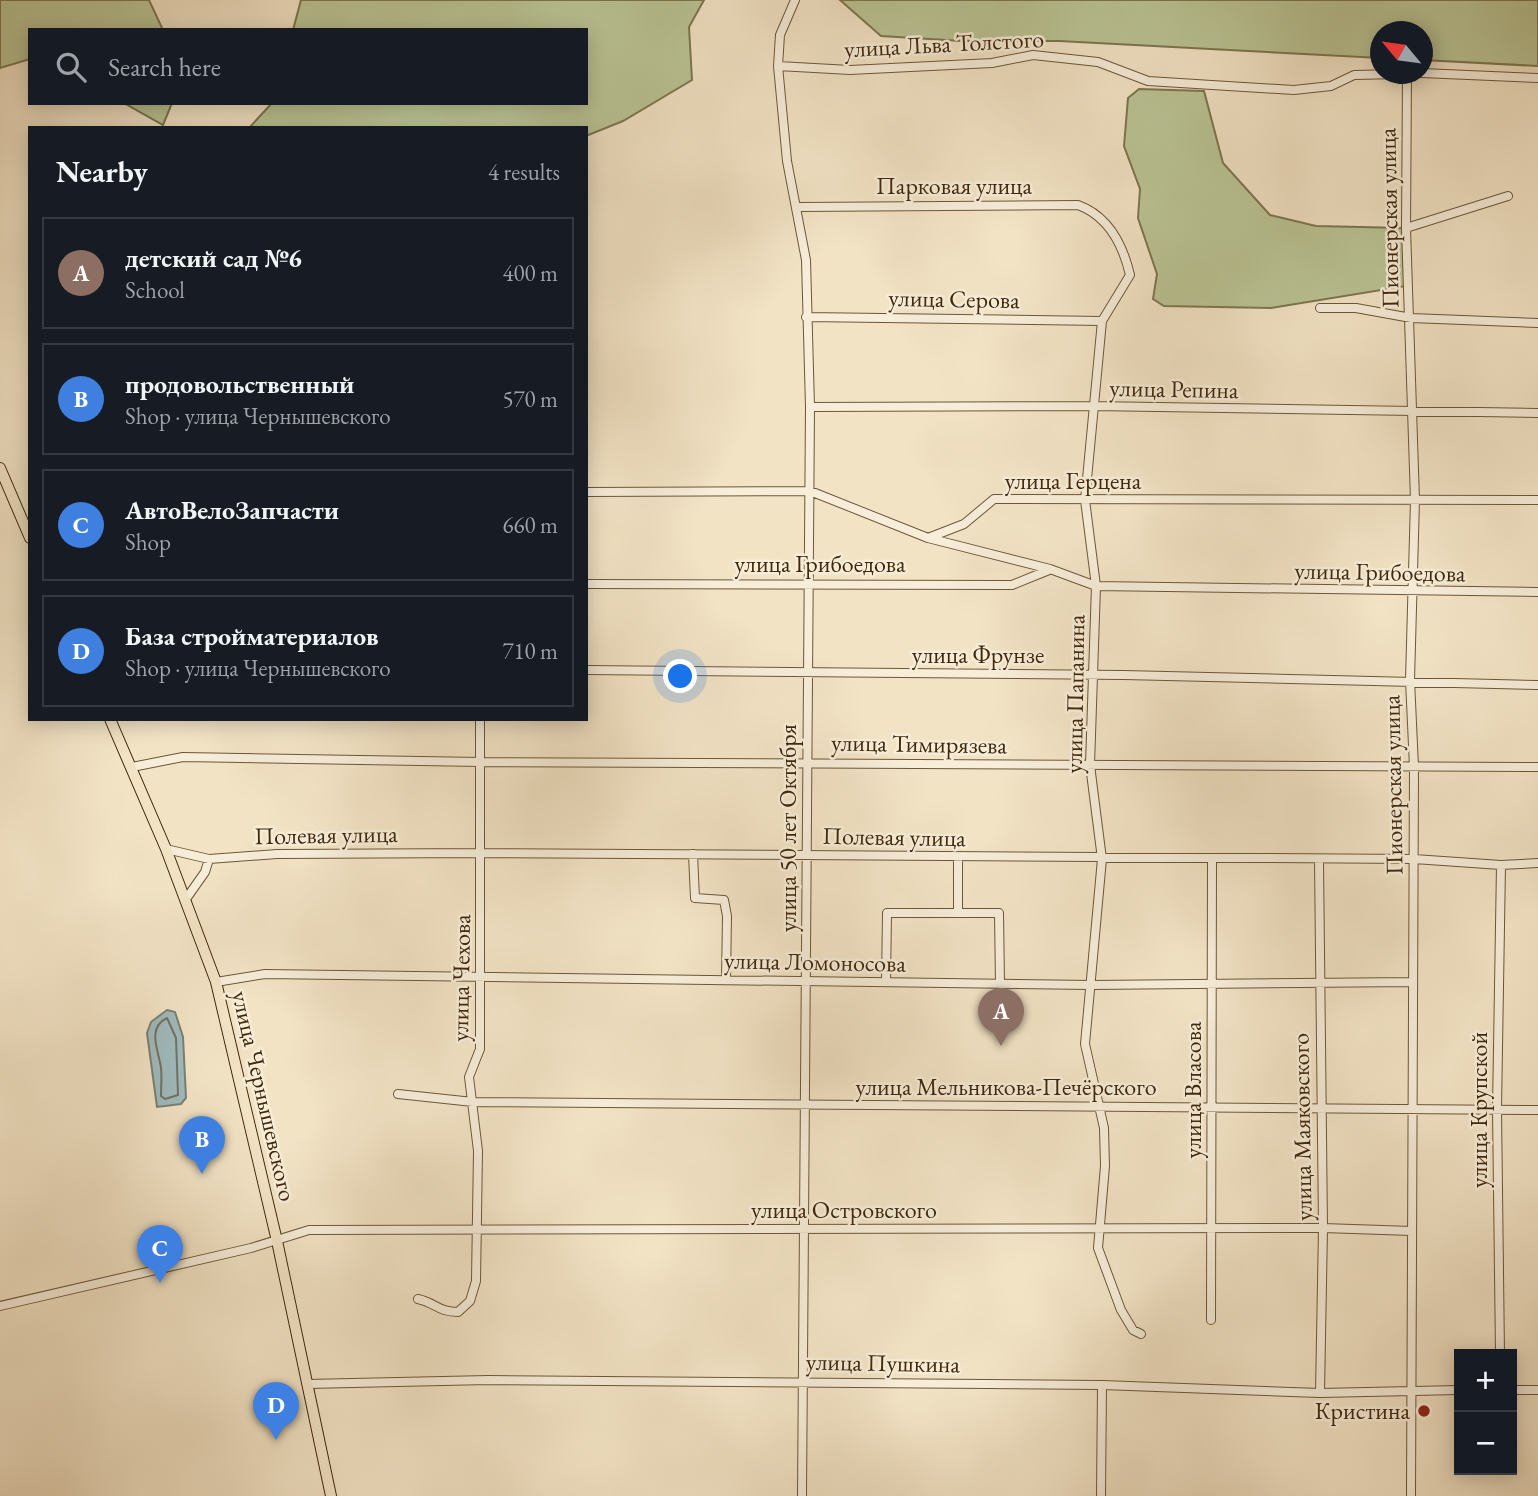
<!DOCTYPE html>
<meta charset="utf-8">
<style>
:root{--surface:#171b24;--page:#242831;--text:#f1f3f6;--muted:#9ea1a6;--line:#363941;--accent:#db2777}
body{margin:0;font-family:"EB Garamond",serif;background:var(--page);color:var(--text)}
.controls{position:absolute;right:21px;bottom:21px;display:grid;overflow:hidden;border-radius:0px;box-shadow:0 4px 18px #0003}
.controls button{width:63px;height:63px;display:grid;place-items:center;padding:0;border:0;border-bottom:2px solid var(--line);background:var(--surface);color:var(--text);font:35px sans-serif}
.compass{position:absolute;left:1370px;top:21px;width:63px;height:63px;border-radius:50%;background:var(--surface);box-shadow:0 4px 18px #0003;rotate:299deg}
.you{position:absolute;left:681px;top:677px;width:24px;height:24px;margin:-18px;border:5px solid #fff;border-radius:50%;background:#1a73e8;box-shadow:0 0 0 10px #1a73e833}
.badge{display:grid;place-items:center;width:46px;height:46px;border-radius:50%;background:var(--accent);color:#fff;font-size:23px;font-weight:700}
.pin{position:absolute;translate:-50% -58px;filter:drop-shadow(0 2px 4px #0008)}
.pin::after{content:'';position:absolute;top:37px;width:24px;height:21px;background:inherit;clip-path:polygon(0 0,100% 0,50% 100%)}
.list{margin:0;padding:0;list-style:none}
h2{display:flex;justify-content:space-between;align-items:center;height:91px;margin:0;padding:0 28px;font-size:30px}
h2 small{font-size:23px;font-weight:400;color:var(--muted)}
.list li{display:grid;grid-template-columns:46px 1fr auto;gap:21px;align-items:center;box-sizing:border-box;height:112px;margin:0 14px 14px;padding:0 14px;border:2px solid var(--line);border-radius:0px}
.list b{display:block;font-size:26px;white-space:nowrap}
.list p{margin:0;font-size:23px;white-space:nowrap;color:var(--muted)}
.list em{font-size:23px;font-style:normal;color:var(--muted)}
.icon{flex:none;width:38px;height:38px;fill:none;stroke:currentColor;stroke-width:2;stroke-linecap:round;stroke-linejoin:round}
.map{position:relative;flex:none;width:1538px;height:1496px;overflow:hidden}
.search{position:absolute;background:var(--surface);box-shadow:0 4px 18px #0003;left:28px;top:28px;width:560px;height:77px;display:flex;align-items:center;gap:18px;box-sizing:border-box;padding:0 24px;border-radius:0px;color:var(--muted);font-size:26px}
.panel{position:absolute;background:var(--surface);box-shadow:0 4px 18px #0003;left:28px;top:126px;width:560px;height:595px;border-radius:0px}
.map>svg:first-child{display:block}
.green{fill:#bac495;stroke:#7d7650;stroke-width:2}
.water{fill:#9fbbbe;stroke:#798076;stroke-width:2}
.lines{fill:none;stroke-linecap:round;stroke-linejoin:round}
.shore{stroke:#707264;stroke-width:2}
.minor-casing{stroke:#6c5739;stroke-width:10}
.major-casing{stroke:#40280a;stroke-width:12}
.minor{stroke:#f7edd9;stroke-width:8}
.major{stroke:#f2e3c5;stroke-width:10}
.poi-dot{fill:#8f2418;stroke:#f7edd9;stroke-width:2.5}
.labels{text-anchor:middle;stroke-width:5;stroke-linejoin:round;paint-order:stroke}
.street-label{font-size:24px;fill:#40280a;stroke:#f7edd9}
.poi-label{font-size:24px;fill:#40280a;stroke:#f7edd9;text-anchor:end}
</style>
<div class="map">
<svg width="1538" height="1496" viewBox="0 0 1538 1496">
<rect width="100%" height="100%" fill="#f2e3c5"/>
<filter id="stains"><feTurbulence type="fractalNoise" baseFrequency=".00286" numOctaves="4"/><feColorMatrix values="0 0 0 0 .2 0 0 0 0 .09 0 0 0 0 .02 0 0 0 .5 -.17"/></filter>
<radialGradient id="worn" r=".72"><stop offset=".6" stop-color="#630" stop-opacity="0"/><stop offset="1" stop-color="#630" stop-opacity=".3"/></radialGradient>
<path class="green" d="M0 0H149L163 30H30V59L0 68Z
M301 0H704L689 27 692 80 623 121 586 136V128H249L272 103H586V30H293Z
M840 0H1538V66L1423 60 1422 32H1380V58L1059 41H962L881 36Z
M1139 89 1204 91 1223 163 1270 215 1316 226 1404 228 1406 286 1271 308 1164 306 1153 299 1157 274 1138 218 1140 189 1124 146 1128 98Z
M124 103H172L163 125Z"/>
<path class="water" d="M167 1010 175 1012 183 1037 186 1098 181 1104 157 1107 147 1033 151 1022Z"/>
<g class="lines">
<path class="shore" d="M167 1018 176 1038 178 1095 165 1099 161 1096C161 1087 162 1077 161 1068 159 1051 146 1028 167 1018Z"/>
<g class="minor-casing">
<path id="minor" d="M795 0 780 35 778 66 787 161 806 260 810 407 802 1496
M778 66 850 70 992 63 1033 55 1098 62 1148 81 1294 90 1331 86 1354 75 1399 74
M1422 73 1538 78
M1407 74 1406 228 1415 500 1410 680 1414 767 1411 1496
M798 207 1078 205C1108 216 1123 245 1130 275L1102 321 1085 500 1096 586 1090 765 1102 859 1085 1044 1104 1128 1105 1166 1098 1248 1121 1310 1133 1330 1141 1334
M1406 228 1508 196
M1320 308H1356L1411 318 1538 323
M806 317 1102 321
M810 407 1092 406 1538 413
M586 492 810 491 928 538 964 524 994 499 1538 500
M928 538 1050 569 1096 586 1538 592
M586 584 1012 585 1049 570
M586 670 1124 675 1538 685
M132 767 183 757 481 762 1538 767
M166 849 209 859 277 854 482 853 1414 859 1501 865 1538 863
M693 854 695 898 724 900 727 916 726 979
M958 857V913
M1319 860 1323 1228 1320 1393
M186 899 205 872 209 859
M216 982 265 974 1091 985 1413 982
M886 982 887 913H999L1000 984
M398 1094 473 1102 1538 1110
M418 1299C436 1303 438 1312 458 1312L470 1301 476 1281 478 1151 469 1077 480 1049V719
M0 1306 251 1248 309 1230 1323 1228 1412 1231
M1211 1320 1212 860
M1500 1354 1497 1109 1501 865
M307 1384 488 1380 1102 1385 1320 1393 1459 1390
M1512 1390H1538
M1101 1496 1102 1385"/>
</g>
<g class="major-casing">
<path id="major" d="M0 468 30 538
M110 719 166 849 216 982 277 1241 331 1496"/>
</g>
<use href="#minor" class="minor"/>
<use href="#major" class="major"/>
</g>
<circle class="poi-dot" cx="1424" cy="1411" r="7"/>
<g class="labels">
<g class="street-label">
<text transform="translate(944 44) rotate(-3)" y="8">улица Льва Толстого</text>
<text x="954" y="194">Парковая улица</text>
<text transform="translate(1389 218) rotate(-91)" y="8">Пионерская улица</text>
<text transform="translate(954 299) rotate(1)" y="8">улица Серова</text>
<text transform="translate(1174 389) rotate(1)" y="8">улица Репина</text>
<text x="1073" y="489">улица Герцена</text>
<text x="820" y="572">улица Грибоедова</text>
<text transform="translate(1380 572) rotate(1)" y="8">улица Грибоедова</text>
<text x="978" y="663">улица Фрунзе</text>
<text transform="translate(1075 694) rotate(-89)" y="8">улица Папанина</text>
<text transform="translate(919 744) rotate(1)" y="8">улица Тимирязева</text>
<text transform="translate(1393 785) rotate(-91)" y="8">Пионерская улица</text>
<text transform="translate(788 828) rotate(-90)" y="8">улица 50 лет Октября</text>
<text transform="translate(326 835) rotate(-1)" y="8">Полевая улица</text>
<text transform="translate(894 837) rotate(1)" y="8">Полевая улица</text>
<text transform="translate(815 962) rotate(1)" y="8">улица Ломоносова</text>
<text transform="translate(461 978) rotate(-89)" y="8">улица Чехова</text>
<text x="1006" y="1095">улица Мельникова-Печёрского</text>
<text transform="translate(1193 1090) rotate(-90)" y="8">улица Власова</text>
<text transform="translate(264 1096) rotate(77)" y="8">улица Чернышевского</text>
<text transform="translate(1479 1110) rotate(-90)" y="8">улица Крупской</text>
<text transform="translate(1302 1127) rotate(-91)" y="8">улица Маяковского</text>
<text x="844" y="1218">улица Островского</text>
<text transform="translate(883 1363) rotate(1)" y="8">улица Пушкина</text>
</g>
<g class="poi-label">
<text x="1410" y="1419">Кристина</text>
</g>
</g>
<rect width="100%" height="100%" filter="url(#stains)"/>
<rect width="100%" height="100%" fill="url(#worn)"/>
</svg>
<div class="controls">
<button>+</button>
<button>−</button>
</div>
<svg class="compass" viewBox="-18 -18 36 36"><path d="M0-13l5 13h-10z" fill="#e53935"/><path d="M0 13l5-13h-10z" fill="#9ea1a6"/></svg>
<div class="you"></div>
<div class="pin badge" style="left:1001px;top:1046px;background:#8d6e63">A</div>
<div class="pin badge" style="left:202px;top:1174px;background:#3f7fe0">B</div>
<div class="pin badge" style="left:160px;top:1283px;background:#3f7fe0">C</div>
<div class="pin badge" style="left:276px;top:1440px;background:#3f7fe0">D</div>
<div class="search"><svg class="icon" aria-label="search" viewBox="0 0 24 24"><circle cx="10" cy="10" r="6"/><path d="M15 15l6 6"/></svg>Search here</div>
<section class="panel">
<h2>Nearby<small>4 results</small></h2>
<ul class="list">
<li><span class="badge" style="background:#8d6e63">A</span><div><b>детский сад №6</b><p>School</p></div><em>400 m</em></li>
<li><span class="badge" style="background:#3f7fe0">B</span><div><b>продовольственный</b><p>Shop · улица Чернышевского</p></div><em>570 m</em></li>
<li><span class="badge" style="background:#3f7fe0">C</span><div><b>АвтоВелоЗапчасти</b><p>Shop</p></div><em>660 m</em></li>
<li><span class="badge" style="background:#3f7fe0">D</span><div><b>База стройматериалов</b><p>Shop · улица Чернышевского</p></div><em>710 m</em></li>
</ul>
</section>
</div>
